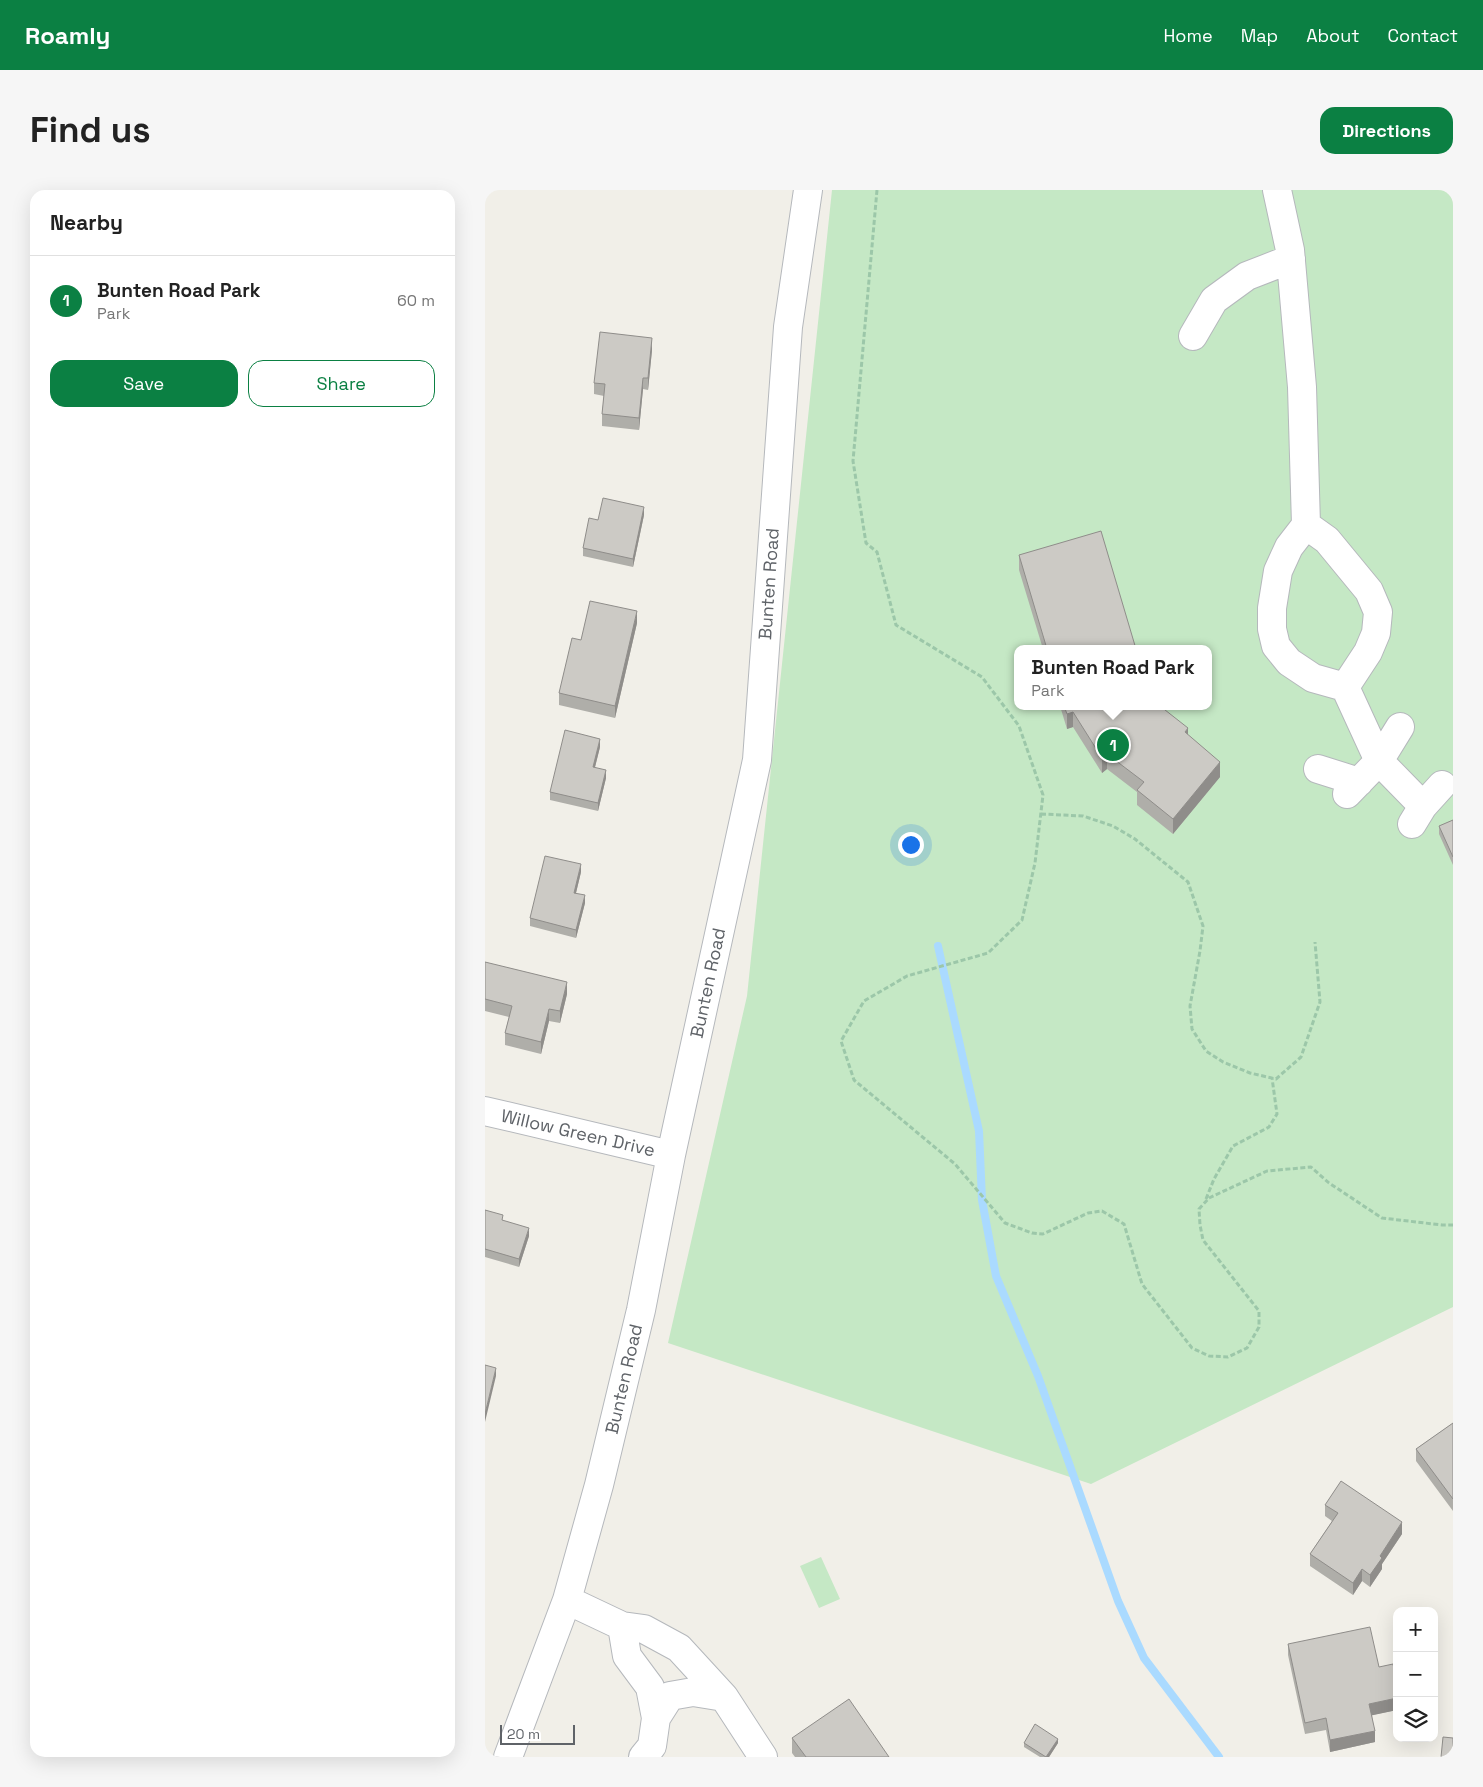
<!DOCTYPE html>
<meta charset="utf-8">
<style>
:root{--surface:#fff;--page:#f6f6f6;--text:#222;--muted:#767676;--line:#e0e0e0;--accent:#0b8043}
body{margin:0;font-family:"Space Grotesk",sans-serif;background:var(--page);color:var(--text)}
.controls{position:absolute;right:15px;bottom:15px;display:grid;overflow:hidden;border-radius:10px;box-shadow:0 5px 20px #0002}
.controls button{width:45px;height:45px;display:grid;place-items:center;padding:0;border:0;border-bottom:1px solid var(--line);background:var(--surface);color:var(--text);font:25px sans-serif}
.scale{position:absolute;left:15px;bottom:12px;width:75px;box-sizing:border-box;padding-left:5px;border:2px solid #5f6368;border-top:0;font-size:14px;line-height:18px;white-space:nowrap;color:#5f6368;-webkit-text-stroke:4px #fff;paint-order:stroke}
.you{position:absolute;left:425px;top:654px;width:18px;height:18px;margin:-12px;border:4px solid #fff;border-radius:50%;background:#1a73e8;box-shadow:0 0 0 8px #1a73e833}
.badge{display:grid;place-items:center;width:32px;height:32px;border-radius:50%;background:var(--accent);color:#fff;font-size:16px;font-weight:700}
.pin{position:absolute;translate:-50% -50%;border:2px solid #fff;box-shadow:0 1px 5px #0006}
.popup{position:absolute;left:529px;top:455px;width:198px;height:65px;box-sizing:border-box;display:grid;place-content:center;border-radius:10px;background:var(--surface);filter:drop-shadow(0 1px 4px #0005);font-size:16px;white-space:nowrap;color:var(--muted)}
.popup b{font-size:19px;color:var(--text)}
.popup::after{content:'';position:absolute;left:50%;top:100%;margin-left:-10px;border:10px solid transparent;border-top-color:var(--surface)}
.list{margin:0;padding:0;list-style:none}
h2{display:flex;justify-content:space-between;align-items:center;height:65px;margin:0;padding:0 20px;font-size:21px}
h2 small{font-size:16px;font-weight:400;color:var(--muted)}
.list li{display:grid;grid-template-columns:32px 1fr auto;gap:15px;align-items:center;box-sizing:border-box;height:90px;padding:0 20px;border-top:1px solid var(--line)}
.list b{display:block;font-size:19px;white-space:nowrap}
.list p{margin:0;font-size:16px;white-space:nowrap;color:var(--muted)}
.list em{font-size:16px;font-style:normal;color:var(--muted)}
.actions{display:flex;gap:10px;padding:15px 20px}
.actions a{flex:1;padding:11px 0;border:1px solid var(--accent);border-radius:15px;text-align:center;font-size:18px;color:var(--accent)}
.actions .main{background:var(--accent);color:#fff}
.icon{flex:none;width:28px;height:28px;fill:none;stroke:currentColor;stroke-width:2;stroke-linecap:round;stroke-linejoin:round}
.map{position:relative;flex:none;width:968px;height:1567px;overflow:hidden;border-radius:15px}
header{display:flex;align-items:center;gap:30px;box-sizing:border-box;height:70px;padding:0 25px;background:var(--accent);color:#fff}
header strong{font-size:24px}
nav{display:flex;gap:28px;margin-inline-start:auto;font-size:18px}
.intro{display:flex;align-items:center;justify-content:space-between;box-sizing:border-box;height:120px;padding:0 30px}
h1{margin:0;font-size:35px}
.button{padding:12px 22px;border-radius:15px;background:var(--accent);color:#fff;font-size:18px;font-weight:700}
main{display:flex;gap:30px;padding:0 30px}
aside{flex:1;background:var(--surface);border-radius:15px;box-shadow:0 5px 20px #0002}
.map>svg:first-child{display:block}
.green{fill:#c5e8c5;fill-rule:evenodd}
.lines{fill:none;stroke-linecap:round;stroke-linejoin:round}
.stream{stroke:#aadaff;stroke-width:8}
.minor-casing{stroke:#b5b8bc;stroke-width:30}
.path{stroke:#9cc7a9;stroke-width:3;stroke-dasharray:5 2.5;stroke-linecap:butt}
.minor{stroke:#fff;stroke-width:28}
.wall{fill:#afaea9}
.shaded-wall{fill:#8f8d8a}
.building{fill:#cccac5;stroke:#8f8d8a}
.labels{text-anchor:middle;stroke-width:5;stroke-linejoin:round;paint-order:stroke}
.street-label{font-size:18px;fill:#5f6368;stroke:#fff}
</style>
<header>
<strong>Roamly</strong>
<nav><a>Home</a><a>Map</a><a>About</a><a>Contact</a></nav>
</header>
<div class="intro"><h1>Find us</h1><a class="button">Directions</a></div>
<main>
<aside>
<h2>Nearby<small></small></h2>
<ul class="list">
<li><span class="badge">1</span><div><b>Bunten Road Park</b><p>Park</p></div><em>60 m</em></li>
</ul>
<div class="actions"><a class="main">Save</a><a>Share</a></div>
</aside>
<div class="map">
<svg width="968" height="1567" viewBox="0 0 968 1567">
<rect width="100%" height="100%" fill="#f1efe8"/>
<path class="green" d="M347 0H968V1117L606 1294 183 1153 262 806ZM533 459H723V516H533Z
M336 1367 355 1409 334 1418 315 1376Z"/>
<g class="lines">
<path class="stream" d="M453 756 494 941 497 1010 511 1086 553 1186 633 1411 659 1468 734 1567"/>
<g class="minor-casing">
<path id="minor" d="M792 0 805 60 817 197 821 335 804 357 793 381 787 418V439L791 456 804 472 828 488 860 497 894 571 938 616 927 634
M708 146 729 110 762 86 806 69
M821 335 842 350 884 401 893 422 891 443 883 462 860 497
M833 579 874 592
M862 604 894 571 915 537
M938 616 957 595
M0 921 186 965
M82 1410 137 1436 159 1439 194 1458 239 1507 278 1567
M137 1436 142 1466 165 1497 171 1528 167 1556 158 1567
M171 1528 185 1506 208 1502 239 1507
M23 1567 82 1410 114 1295 156 1120 186 965 272 570 303 137 323 0"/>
</g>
<path class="path" d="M392 0 368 271 381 353 392 362 411 435 497 487 534 536 558 605 550 673 537 730 503 763 422 786 379 811 356 851 369 890 470 974 520 1033 547 1043 558 1044 603 1023 617 1021 639 1034 657 1094 707 1158 724 1166 743 1167 762 1158 774 1137V1121L718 1050 715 1035 714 1019 724 1008 782 981 826 977 844 993 897 1028 957 1035H968
M556 624 598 626 628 636 650 649 703 692 718 736 715 761 705 816 707 839 721 861 738 872 765 883 791 889 816 867 835 812 830 752
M721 1009 729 989 748 956 784 937 792 924 787 888"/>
<use href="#minor" class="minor"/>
</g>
<path class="wall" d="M167 160 163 200 158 199 154 240 117 236V224L119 206 109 204V193Z
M159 325 148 377 98 366V358Z
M534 365 651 459H558L534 380Z
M152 433 130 528 74 515V503L96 450Z
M575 516H675L703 546 735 587 688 644 652 615V602L622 579 617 583 588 537 582 539Z
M115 557 110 577 121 588 113 621 65 610V602Z
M968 630V675L954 644V636Z
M96 682 91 703 100 713 91 748 45 736V728Z
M0 772 82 804 75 833 64 831 56 864 20 855V843L24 827 0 821Z
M0 1020 44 1046 34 1077 0 1067Z
M968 1233V1321L931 1271V1259Z
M840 1315 917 1344 897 1374V1379L885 1397 877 1391 868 1405 825 1376V1364L847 1331 840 1326Z
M803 1454 894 1477 912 1520 887 1525 890 1552 845 1562 841 1540 820 1544 803 1465Z
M307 1548 404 1567H310L307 1563Z
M539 1553H573L564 1567H555L539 1557Z"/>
<path class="shaded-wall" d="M167 148V160L163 200V188Z
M158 188V199L154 240V228Z
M159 317V325L148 377V369Z
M152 421V433L130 528V516Z
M588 522V537L582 539V524Z
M703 538V554L700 542Z
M115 549V557L108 585V577Z
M622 564V579L617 583V568Z
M735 572V587L688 644V629Z
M121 580V588L113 621V613Z
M96 674V682L89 711V703Z
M100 705V713L91 748V740Z
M82 792V804L75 833V821Z
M64 819V831L56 864V852Z
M44 1038V1046L34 1077V1069Z
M11 1178V1186L0 1232V1224Z
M917 1332V1344L897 1374V1379L885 1397V1385L895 1366Z
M877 1379V1391L868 1405V1393Z
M912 1508V1520L884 1526V1514Z
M890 1541V1552L845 1562V1550Z
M573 1549V1553L564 1567H561Z"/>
<path class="building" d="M115 142 167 148 163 188H158L154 228 117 224 120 194 109 193Z
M118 308 159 317 148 369 98 358 104 328 113 330Z
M616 341 651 459H562L534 365Z
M105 411 152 421 130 516 74 503 87 448 96 450Z
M579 516H675L703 538 700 542 735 572 688 629 652 600 659 592 622 564 617 568 588 522 582 524Z
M80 540 115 549 108 577 121 580 113 613 65 602Z
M968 630V667L954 636Z
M60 666 96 674 89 703 100 705 91 740 45 728Z
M0 772 82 792 75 821 64 819 56 852 20 843 27 816 0 809Z
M0 1020 18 1025 17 1030 44 1038 34 1069 0 1059Z
M0 1175 11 1178 0 1224Z
M968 1233V1309L931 1259Z
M856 1291 917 1332 895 1366 897 1368 885 1385 877 1379 868 1393 825 1364 853 1323 840 1315Z
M885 1437 894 1477 908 1474 912 1494V1508L884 1514 890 1541 845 1550 841 1528 820 1533 803 1454Z
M364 1509 404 1567H321L307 1548Z
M550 1534 573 1549 561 1567 539 1553Z
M958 1547 968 1548V1567H956Z"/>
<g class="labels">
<g class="street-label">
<text transform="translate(284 394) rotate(-86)" y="6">Bunten Road</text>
<text transform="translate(223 793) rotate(-78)" y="6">Bunten Road</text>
<text transform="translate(93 943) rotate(13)" y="6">Willow Green Drive</text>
<text transform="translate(139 1189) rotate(-77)" y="6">Bunten Road</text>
</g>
</g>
</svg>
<div class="controls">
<button>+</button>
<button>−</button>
<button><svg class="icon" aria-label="layers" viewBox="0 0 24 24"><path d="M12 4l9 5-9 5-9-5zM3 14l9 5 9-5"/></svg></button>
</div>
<div class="scale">20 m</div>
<div class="you"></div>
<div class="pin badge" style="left:628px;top:555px">1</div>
<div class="popup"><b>Bunten Road Park</b>Park</div>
</div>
</main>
